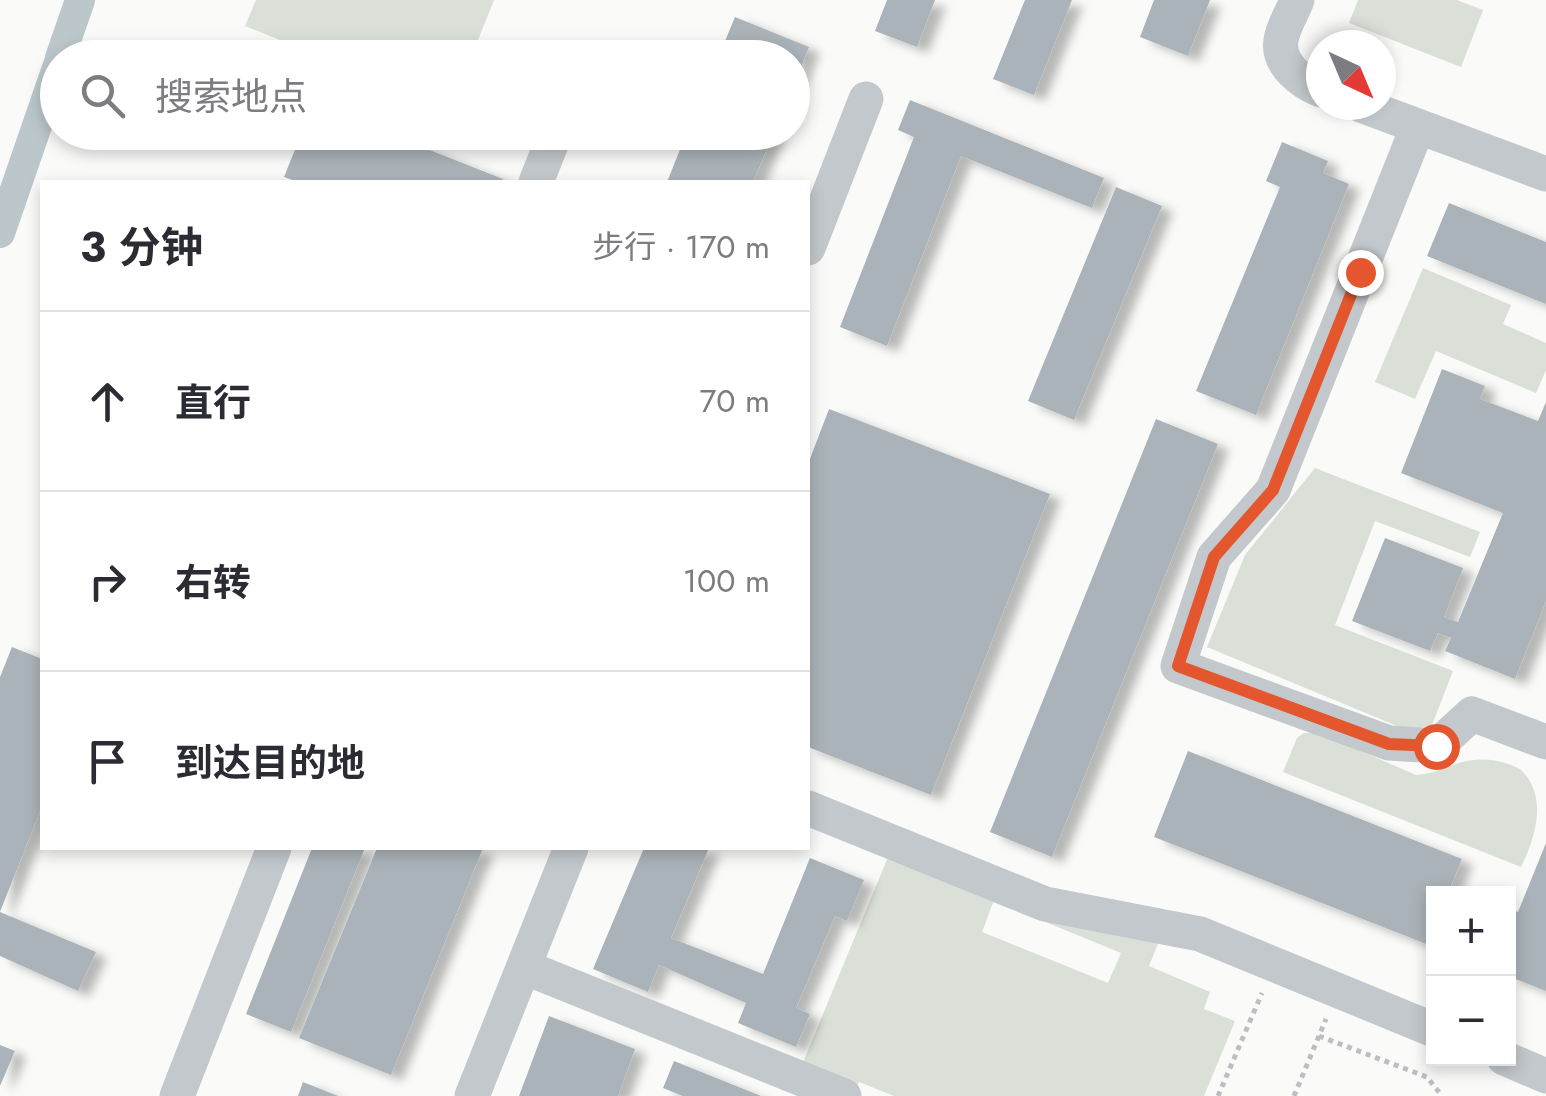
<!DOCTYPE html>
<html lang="zh">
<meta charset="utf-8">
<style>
:root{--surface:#fff;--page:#f7f7f7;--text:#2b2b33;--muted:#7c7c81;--line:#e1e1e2}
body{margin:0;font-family:Jost,"Noto Sans SC",sans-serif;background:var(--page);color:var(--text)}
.controls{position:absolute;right:30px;bottom:30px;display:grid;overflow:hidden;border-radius:0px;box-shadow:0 5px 15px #0003}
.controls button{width:90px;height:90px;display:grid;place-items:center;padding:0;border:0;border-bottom:2px solid var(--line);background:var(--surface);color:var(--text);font:50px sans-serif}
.compass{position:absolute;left:1306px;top:30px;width:90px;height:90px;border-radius:50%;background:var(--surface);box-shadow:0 5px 15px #0003;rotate:136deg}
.stop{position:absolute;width:30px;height:30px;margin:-22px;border:8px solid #e4572e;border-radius:50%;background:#fff}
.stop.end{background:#e4572e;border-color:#fff;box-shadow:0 2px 10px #0008}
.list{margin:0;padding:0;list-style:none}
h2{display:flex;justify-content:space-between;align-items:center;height:130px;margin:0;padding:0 40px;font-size:42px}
h2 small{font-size:32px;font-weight:400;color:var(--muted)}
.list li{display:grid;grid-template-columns:65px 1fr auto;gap:30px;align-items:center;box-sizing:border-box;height:180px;padding:0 40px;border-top:2px solid var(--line)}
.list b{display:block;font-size:38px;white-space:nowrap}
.list em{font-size:32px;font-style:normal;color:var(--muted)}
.icon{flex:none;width:55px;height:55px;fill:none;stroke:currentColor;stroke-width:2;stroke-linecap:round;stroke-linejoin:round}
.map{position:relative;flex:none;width:1546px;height:1096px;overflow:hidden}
.search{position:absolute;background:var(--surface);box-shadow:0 5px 15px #0003;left:40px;top:40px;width:770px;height:110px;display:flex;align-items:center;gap:25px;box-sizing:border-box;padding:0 35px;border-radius:55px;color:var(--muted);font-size:38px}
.panel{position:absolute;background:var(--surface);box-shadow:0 5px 15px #0003;left:40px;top:180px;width:770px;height:670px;border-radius:0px}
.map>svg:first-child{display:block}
.green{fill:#dadfd7}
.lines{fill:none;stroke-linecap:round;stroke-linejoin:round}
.canal{stroke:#bbc7cb;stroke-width:30}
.building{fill:#aab3b9;filter:url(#shadow)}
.path{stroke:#bbbfc2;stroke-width:5;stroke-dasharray:5 5;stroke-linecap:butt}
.minor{stroke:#c3c8cc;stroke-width:35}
.route{stroke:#e4572e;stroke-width:12}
</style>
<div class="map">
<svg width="1546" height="1096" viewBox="0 0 1546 1096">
<defs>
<filter id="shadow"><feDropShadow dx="11" dy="6" stdDeviation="5" flood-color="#0004"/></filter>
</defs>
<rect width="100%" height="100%" fill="#fafaf8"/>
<path class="green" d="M256 0H494L474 50 492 57H322L245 26Z
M1358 0H1457L1483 10 1461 67 1349 23Z
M1423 268 1511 305 1503 324 1546 343V370L1536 393 1436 351 1415 399 1375 382Z
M1315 468 1480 532 1470 557 1375 521 1335 625 1453 671 1432 725 1409 731 1207 647 1245 555Z
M1304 733H1319L1416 775C1438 774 1449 764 1468 761 1486 757 1504 761 1520 769 1546 793 1539 831 1521 867L1283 772 1297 738Z
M888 857 994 900 982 932 1108 983 1121 953 1043 921 1161 936 1149 966 1210 992 1204 1009 1235 1021 1204 1096H894L859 1082 853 1094 799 1072Z"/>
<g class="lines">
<path class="canal" d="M60 58 80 0
M0 233 58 65"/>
</g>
<path class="building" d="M887 0H935L917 47 875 31Z
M1025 0H1072L1034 95 993 79Z
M1154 0H1210L1188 56 1140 37Z
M735 17 809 47 793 87 792 58H718Z
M910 100 1104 178 1092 208 961 156 887 346 840 327 914 137 898 130Z
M302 132H384L503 179 502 182H298L284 177Z
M687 132H774L753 182H667Z
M1282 142 1328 161 1323 173 1349 184 1256 415 1196 391 1280 187 1266 181Z
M1116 187 1162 206 1074 420 1028 401Z
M1449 203 1546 242V304L1427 256Z
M1442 369 1485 386 1480 399 1538 421 1546 402V601L1515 679 1445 651 1451 638 1438 633 1430 651 1352 621 1385 538 1463 568 1444 617 1458 622 1503 513 1401 473Z
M829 409 1050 494 931 795 808 747V464Z
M1156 419 1218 444 1052 857 990 832Z
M12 647 42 659V806L0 912 96 952 78 991 0 956V677Z
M1188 751 1462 859 1451 886 1470 894H1434V947L1154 837Z
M1546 843V991L1508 976V908L1518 912Z
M312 848H365L291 1032 246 1014Z
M377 848H483L391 1075 299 1038Z
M644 848H709L671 938 763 974 810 858 864 880 847 921 835 916 796 1008 810 1014 796 1047 738 1023 746 1003 659 965 648 992 593 969Z
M549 1016 635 1049 618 1096H519Z
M0 1045 15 1051 0 1086Z
M674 1061 761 1096H683L663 1088Z
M303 1082 338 1096H298Z"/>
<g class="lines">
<path class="path" d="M1319 1036 1427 1077 1442 1096
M1218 1096 1262 993
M1294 1096 1326 1019"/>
<path class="minor" d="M1297 0C1292 13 1283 27 1281 40 1277 64 1302 83 1321 90
M1361 105 1546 174
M1418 126 1273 490 1214 557 1178 666 1389 743 1437 746 1472 714 1546 742
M536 182 556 132
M808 248 866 99
M808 808 1045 904 1200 934 1434 1030
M524 967 844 1096
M1504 1058 1546 1076
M177 1096 274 848
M472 1096 571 848"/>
</g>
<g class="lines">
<path class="route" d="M1360 272 1273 490 1214 557 1178 666 1389 744 1436 746"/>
</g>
</svg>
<div class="controls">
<button>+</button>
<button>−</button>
</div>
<svg class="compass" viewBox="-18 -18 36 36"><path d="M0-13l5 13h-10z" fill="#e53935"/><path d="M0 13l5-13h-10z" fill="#7c7c81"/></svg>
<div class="stop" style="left:1436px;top:746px"></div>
<div class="stop end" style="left:1360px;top:272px"></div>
<div class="search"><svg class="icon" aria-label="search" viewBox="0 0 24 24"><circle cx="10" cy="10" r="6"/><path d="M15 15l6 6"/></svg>搜索地点</div>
<section class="panel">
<h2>3 分钟<small>步行 · 170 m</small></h2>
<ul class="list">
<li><svg class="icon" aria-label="ahead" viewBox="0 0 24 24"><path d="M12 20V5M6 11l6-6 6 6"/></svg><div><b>直行</b></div><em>70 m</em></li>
<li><svg class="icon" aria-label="right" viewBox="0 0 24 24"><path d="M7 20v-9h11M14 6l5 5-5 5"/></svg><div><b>右转</b></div><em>100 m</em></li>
<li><svg class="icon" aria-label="arrive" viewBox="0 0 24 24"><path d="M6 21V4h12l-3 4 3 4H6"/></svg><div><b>到达目的地</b></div></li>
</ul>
</section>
</div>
